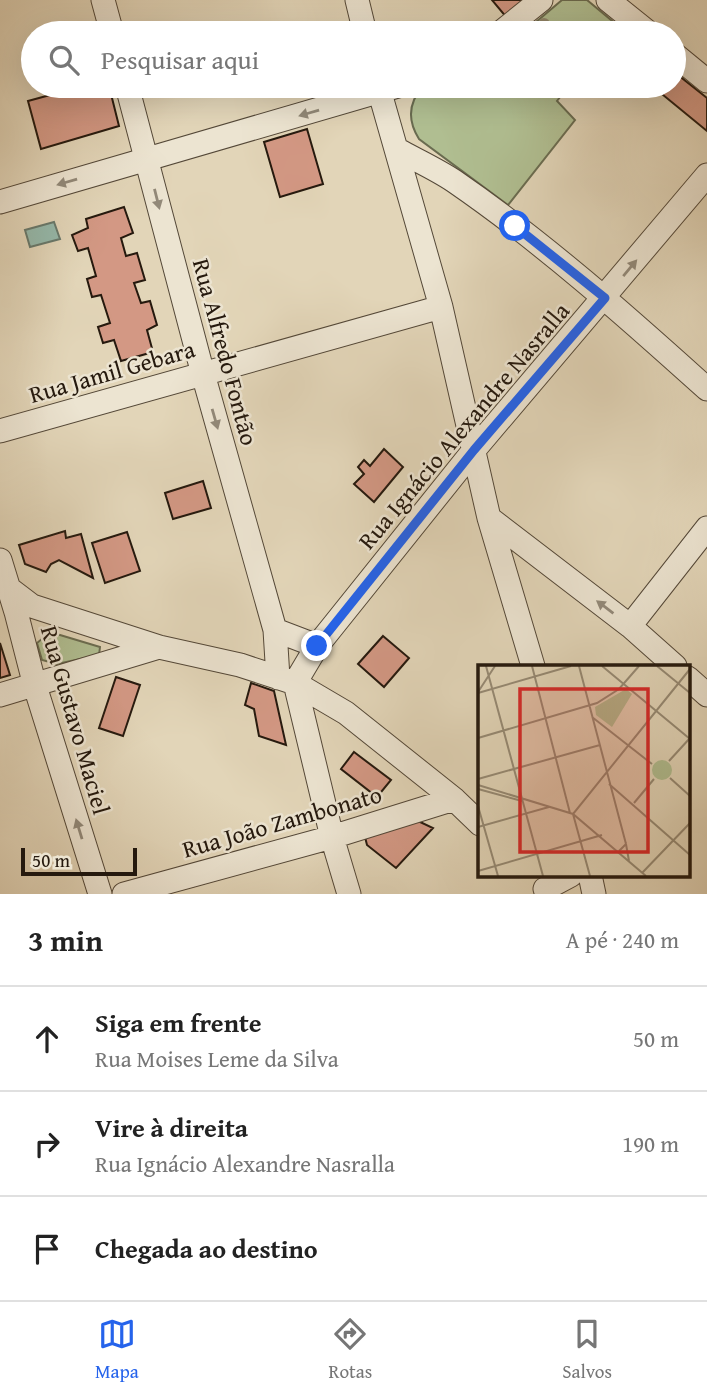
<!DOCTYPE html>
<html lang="pt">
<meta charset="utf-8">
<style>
:root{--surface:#fff;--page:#f2f2f2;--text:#222;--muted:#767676;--line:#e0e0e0;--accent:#2563eb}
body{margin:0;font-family:"Gentium Book Plus",serif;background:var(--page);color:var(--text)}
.scale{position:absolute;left:21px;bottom:18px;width:116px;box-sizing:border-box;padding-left:7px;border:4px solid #25190e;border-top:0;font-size:19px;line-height:24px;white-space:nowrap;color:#25190e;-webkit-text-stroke:5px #ece4d1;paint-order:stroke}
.stop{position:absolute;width:21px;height:21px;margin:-16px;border:5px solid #2563eb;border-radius:50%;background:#fff}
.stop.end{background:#2563eb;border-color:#fff;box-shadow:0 2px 7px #0008}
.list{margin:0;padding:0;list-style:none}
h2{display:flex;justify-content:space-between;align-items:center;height:91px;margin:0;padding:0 28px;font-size:30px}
h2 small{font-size:23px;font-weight:400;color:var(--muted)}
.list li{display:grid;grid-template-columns:46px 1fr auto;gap:21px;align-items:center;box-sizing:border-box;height:105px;padding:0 28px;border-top:2px solid var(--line)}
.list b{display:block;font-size:26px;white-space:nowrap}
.list p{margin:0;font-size:23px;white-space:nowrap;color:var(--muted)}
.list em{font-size:23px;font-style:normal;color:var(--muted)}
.icon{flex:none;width:38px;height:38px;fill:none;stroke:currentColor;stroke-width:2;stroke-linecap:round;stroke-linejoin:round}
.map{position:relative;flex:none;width:707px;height:894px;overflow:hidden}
.search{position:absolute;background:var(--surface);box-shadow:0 7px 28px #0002;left:21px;right:21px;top:21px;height:77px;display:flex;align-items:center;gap:18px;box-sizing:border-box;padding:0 24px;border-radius:38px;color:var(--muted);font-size:26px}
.sheet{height:406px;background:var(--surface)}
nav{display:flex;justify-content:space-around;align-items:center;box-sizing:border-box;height:98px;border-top:2px solid var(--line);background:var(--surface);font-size:19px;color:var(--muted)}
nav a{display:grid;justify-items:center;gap:4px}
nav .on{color:var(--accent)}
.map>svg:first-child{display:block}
.green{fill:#b0be91;stroke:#6a6c50;stroke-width:2}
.water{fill:#95b9ab;stroke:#68796c;stroke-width:2}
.building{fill:#d39884;stroke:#25190e;stroke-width:2}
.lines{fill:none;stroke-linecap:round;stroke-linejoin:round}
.minor-casing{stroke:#544838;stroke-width:25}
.minor{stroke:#ece4d1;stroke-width:23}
.tree{fill:#918970}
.oneway{fill:#928979}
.route{stroke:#2563eb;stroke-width:9}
.labels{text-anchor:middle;stroke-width:5;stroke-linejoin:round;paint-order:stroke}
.street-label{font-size:24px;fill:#25190e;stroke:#ece4d1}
.inset-road{fill:none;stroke:#968a74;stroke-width:2}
.view{fill:#d62828;fill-opacity:0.15;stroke:#d62828;stroke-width:3.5}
.inset-edge{fill:none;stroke:#25190e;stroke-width:3.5}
</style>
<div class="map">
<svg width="707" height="894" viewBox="0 0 707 894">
<rect width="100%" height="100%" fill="#e2d5b8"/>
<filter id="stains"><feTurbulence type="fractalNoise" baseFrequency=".00286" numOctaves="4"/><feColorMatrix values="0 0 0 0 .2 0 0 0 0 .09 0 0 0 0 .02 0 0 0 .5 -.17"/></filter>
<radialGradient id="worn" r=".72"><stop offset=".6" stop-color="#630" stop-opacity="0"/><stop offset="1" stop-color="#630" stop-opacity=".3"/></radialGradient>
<path class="green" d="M562 0H587L617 25 611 33H523Z
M423 86H569L557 101 575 120 508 205 419 139C407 120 408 103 423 86Z
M50 632 100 647 99 655 57 664 42 660 37 643Z"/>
<path class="water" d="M54 222 60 239 30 247 25 230Z"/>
<path class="building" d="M492 0H525L507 18Z
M678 75 707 98V131L657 90 661 86H674V81Z
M83 86H109L119 126 41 149 28 101Z
M307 129 323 184 280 197 264 142Z
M124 207 133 233 121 238 126 256 137 253 145 280 134 283 141 303 150 301 157 325 147 330 153 352 121 361 114 340 103 343 98 327 110 323 101 295 92 297 87 279 96 276 88 248 78 251 72 235 88 228 86 219Z
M384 449 403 467 374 502 354 484 364 474 358 467 364 460 370 466Z
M203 481 211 508 173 519 165 493Z
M65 531 66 538 81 534 93 578 59 560 51 564 46 572 25 564 19 545Z
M127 532 140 571 105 583 92 543Z
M383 636 409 658 384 687 358 664Z
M0 643 10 675 0 678Z
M116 677 140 685 123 736 99 728Z
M251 683 274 691 286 745 259 736 254 709 245 705Z
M354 752 391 780 377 797 341 769Z
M418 821 433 828 396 868 367 845 365 837Z"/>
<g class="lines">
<g class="minor-casing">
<path id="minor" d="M103 0 112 33
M357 0 365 33
M608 0 649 33
M500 33 541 0
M674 54 707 81
M127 86 203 374 275 630 278 678
M378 86 441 307 489 518 533 666
M398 150C416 160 436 169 454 181 544 243 626 316 707 389
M0 202 398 86
M0 431 441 307
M489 518 630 626 675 666
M0 560 16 612 35 686 100 894
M0 585 7 587 32 606 159 647 240 665 295 683 346 713 454 799 480 824
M630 626 707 528
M275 630 317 646
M688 678 707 695
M0 695 159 647
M590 875 594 894
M545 889 571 875
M124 894 332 837 454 799
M349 894 332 837 295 683 317 646 474 450 707 175"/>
</g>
<use href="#minor" class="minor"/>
</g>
<circle class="tree" cx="544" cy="24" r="6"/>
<defs><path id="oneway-solid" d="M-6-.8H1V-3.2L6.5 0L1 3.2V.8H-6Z" transform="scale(1.75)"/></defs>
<g class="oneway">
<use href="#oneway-solid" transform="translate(309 113) rotate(164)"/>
<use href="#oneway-solid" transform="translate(67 182) rotate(164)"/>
<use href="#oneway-solid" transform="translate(157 199) rotate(76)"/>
<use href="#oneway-solid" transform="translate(630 268) rotate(-50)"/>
<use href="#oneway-solid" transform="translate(215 419) rotate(74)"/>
<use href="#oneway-solid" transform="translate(605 607) rotate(-143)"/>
<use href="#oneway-solid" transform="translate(79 829) rotate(-107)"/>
</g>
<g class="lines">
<path class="route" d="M317 646 474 450 605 298 515 226"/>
</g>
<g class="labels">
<g class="street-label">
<text transform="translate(225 352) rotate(75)" y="8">Rua Alfredo Fontão</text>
<text transform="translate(112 372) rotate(-16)" y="8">Rua Jamil Gebara</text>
<text transform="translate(464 426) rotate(-50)" y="8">Rua Ignácio Alexandre Nasralla</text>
<text transform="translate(75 720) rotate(74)" y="8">Rua Gustavo Maciel</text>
<text transform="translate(282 822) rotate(-16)" y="8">Rua João Zambonato</text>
</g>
</g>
<g transform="translate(478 665)">
<rect width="212" height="212" fill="#e2d5b8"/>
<path d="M148 24 154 29 134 62 118 50 117 42ZM174 105a10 10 0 1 1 20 0a10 10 0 1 1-20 0Z" fill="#b0be91"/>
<path class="inset-road" d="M8 1 65 211M54 1 92 148M101 1 148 179M124 1 212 74M179 1 212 28M0 27 17 1M0 28 93 1M114 52 174 99M0 73 119 38 141 24 161 1M191 96 212 73M192 113 212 131M0 114 122 80M131 119 212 190M0 120 95 149 168 211M0 124 44 136M156 138 176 114M0 141 20 211M0 162 71 142M141 186 148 179 151 196M0 206 124 170M164 208 212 158M112 211 95 149 212 4"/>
<path class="view" d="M42 24H170V187H42Z"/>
<rect width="212" height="212" class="inset-edge"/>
</g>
<rect width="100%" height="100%" filter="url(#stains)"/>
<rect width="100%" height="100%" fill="url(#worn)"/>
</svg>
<div class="scale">50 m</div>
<div class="stop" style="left:515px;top:226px"></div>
<div class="stop end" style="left:317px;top:646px"></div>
<div class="search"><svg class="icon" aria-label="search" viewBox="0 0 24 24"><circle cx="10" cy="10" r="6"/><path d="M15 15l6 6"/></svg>Pesquisar aqui</div>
</div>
<section class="sheet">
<h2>3 min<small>A pé · 240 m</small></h2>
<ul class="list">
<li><svg class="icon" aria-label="ahead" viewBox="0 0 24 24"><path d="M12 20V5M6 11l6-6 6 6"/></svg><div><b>Siga em frente</b><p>Rua Moises Leme da Silva</p></div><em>50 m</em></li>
<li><svg class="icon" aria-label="right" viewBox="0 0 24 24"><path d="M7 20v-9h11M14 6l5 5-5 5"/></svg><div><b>Vire à direita</b><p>Rua Ignácio Alexandre Nasralla</p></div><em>190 m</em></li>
<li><svg class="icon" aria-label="arrive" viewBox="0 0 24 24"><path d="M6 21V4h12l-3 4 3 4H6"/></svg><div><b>Chegada ao destino</b></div></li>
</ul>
</section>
<nav>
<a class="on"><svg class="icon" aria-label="map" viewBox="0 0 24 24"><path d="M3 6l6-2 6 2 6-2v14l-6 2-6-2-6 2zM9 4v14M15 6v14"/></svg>Mapa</a>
<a><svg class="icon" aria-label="directions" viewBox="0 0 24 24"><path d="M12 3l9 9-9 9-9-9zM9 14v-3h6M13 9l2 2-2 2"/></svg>Rotas</a>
<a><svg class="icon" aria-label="saved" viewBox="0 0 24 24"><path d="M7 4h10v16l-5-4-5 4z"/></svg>Salvos</a>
</nav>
